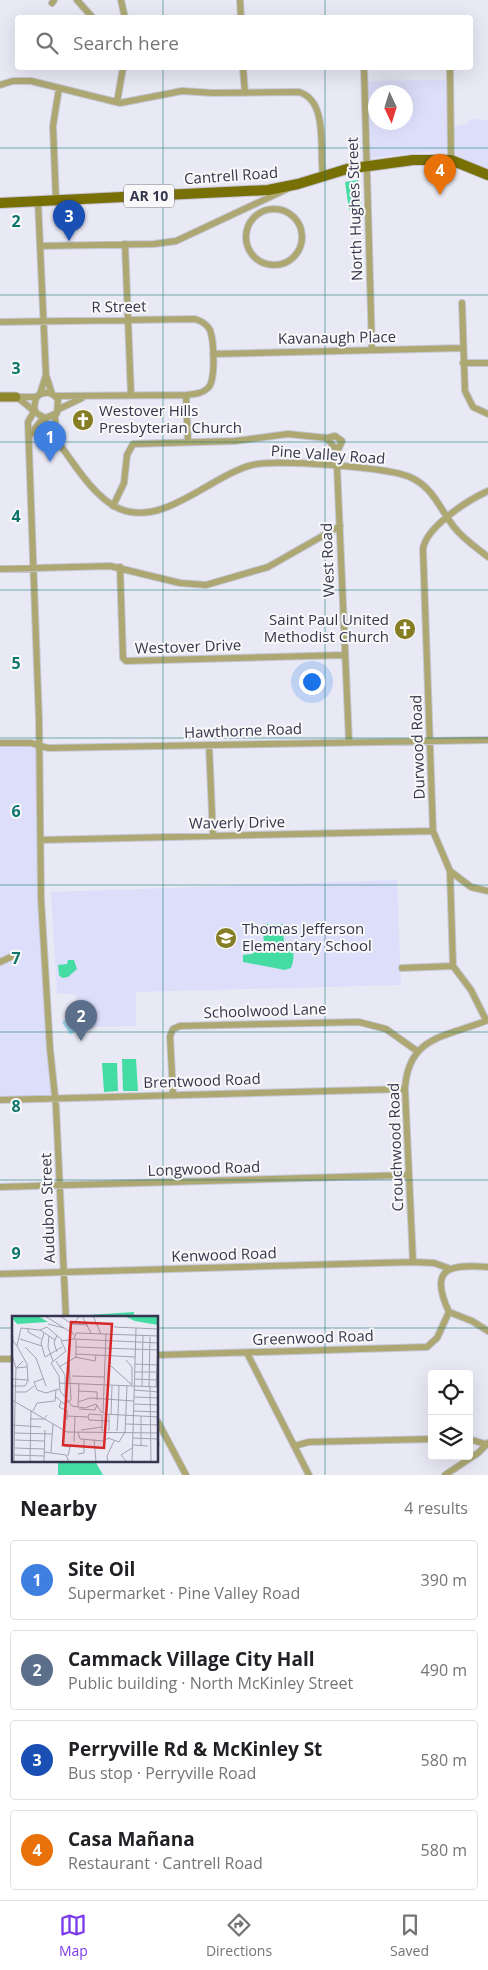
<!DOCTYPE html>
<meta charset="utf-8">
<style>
:root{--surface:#fff;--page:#f2f2f2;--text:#202124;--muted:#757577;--line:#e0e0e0;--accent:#7c3aed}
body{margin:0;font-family:"Open Sans",sans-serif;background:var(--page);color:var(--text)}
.controls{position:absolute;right:15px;bottom:15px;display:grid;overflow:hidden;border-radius:5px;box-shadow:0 5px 20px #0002}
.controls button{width:45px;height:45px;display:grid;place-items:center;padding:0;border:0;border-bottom:1px solid var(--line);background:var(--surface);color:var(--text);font:25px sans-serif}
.compass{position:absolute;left:368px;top:85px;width:45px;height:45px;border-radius:50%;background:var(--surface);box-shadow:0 5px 20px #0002;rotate:176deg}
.you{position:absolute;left:311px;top:681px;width:18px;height:18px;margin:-12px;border:4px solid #fff;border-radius:50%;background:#1a73e8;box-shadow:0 0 0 8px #1a73e833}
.badge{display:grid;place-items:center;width:32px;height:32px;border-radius:50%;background:var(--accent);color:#fff;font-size:16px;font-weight:700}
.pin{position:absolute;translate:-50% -41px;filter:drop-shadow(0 1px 2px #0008)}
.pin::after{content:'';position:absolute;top:26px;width:18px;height:15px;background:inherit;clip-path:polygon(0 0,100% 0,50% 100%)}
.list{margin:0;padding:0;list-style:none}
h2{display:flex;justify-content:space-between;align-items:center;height:65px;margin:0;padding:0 20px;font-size:21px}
h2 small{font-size:16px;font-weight:400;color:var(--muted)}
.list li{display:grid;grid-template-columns:32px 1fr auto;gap:15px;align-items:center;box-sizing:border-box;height:80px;margin:0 10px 10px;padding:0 10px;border:1px solid var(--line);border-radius:5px}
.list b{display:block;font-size:19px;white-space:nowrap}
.list p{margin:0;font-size:16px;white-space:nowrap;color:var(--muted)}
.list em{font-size:16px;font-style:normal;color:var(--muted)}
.icon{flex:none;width:28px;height:28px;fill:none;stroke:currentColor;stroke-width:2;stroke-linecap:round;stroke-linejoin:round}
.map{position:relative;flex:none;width:488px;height:1475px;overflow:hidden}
.search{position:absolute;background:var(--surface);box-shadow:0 5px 20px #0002;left:15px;right:15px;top:15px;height:55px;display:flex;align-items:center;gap:12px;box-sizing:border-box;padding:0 18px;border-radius:5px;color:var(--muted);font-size:19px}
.sheet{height:425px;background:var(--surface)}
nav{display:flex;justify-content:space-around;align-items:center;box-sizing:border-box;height:70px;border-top:1px solid var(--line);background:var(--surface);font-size:14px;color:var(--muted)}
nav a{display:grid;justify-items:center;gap:2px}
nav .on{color:var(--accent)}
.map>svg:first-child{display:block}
.built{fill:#dddefa;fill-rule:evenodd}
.green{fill:#45dca4}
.water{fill:#a2daf0}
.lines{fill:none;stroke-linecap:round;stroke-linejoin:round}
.street-casing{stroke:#c5c5d4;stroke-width:8}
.secondary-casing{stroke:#c5c5d4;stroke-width:11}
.primary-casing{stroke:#c5c5d4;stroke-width:12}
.street{stroke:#ada872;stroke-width:6}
.secondary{stroke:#90872c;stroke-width:9}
.primary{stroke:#786f05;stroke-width:10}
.grid{fill:none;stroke:#0f766e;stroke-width:1;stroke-opacity:0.55}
.labels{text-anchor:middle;stroke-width:4;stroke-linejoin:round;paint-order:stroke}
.shield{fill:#f8f8f8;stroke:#707080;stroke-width:1}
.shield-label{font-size:14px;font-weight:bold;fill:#35354d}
.street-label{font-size:15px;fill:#35354d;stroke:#f8f8f8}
.poi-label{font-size:15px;fill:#35354d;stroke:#f8f8f8;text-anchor:start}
.inset-road{fill:none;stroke:#a1a1b2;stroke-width:1}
.view{fill:#d62828;fill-opacity:0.15;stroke:#d62828;stroke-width:2.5}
.inset-edge{fill:none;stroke:#35354d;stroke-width:2.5}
.grid-label{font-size:16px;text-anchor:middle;font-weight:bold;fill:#0f766e;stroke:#f8f8f8;stroke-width:4;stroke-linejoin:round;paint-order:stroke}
</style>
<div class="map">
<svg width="488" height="1475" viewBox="0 0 488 1475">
<rect width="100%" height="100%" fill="#e9e9f6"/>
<path class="built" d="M446 80 449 152 435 151 369 158 367 81ZM376 92H406V122H376Z
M470 119 488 120V175L451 160V128L468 123Z
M0 743 39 746 41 840 55 1098 0 1100Z
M397 880 401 985 136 992V1026L95 1027 74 994H57L51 892Z"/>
<path class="green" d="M358 180 362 208 349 210 345 182Z
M263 924H283L284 945H290C295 950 294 961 291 968L285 970 243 962V955L252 954 258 947 264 948Z
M68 960H74L77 969 68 977 62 978 59 975 58 965 67 964Z
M122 1059H136L138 1091H123Z
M102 1063H117L118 1091 104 1092Z
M134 1312V1317L73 1318V1316Z
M58 1461H95L103 1475H58Z"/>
<path class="water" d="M80 1013 86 1023 70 1035 62 1022Z"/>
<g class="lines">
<g class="street-casing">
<path id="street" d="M77 0 93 18
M121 0 125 18
M240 0 241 18
M52 3 54 0
M243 68 245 93
M364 68 372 350
M450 68 451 160
M0 85 13 81H31L120 103 182 91 213 93 299 92C329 101 319 151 323 175
M117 102 123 68
M56 200 53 126 59 88
M38 201 46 375 52 394
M246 237a28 28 0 1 1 56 0a28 28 0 1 1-56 0Z
M125 244 131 395
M40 246 154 244 176 241 287 189
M462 303 465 391 473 407 488 414
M0 322 195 319C201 321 207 324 210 330 214 341 216 380 208 388 202 394 194 394 186 395L56 396
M213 354 463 348
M463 363H488
M40 394 46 375
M186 395 188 441
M16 397C27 403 36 416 46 418L57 413 58 400C53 392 44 390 36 397L34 409
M18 397H37
M59 409 82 398
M35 410 28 422 39 720 41 899 50 1049 56 1107 66 1318
M55 415 56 436
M45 418 48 428C67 452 91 497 120 509 164 527 210 476 252 465 276 459 387 467 410 477 433 487 440 509 454 527 463 539 477 548 488 557
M30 435 43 418
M335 436 342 441 339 448 334 447 327 438Z
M337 467 349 741
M113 506 124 483 127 455 133 444 235 441 288 434 327 438
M120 567 123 658 126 661 345 655
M0 569 110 566 180 583 206 585 268 567 340 526
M0 743H31L48 748 488 740
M209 745 213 836
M41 840 433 831
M450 871 471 887 488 891
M0 962 13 956
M402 968 453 966
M486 1020 471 990 453 966 450 871 433 831 423 549C426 527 468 500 488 491
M173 1094 170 1036 173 1029 180 1026 359 1022 386 1029 417 1051
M0 1100 405 1089
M0 1187 409 1175
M413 1262 405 1089C408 1035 447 1037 488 1020
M488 1267C450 1264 428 1267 449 1312L472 1321 488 1331
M0 1274 413 1262 434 1263 448 1268
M247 1353 309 1475
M158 1355 427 1347 437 1338 449 1312
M0 1359H14
M158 1422 186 1475
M469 1439 488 1445
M294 1446 309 1442 432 1439
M445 1475 478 1453 488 1443"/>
</g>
<g class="secondary-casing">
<path id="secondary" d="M0 397H16"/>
</g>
<g class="primary-casing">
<path id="primary" d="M0 203 268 190 298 184 347 169 413 160H451L488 175"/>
</g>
<use href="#street" class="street"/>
<use href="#secondary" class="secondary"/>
<use href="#primary" class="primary"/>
</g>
<path class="grid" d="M163 0V18M325 0V18M163 68V1475M325 68V1475M0 148H488M0 295H488M0 442H488M0 590H488M0 738H488M0 885H488M0 1032H488M0 1180H488M0 1328H14M158 1328H488"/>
<defs>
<g id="church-disc" transform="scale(1.125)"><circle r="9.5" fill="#867e25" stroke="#f8f8f8"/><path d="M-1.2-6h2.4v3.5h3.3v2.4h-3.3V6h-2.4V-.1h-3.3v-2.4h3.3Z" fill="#fff"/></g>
<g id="school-disc" transform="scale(1.125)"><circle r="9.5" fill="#867e25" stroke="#f8f8f8"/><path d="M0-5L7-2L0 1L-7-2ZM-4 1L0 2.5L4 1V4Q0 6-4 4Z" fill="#fff"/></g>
</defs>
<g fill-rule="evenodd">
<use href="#church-disc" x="83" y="420"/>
<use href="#church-disc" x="405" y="629"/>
<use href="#school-disc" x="226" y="938"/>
</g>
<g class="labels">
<rect class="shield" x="124" y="184.5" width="50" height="23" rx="4"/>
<g class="shield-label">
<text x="149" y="201">AR 10</text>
</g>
<g class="street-label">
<text transform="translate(231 176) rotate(-4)" y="5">Cantrell Road</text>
<text transform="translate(355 209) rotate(-92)" y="5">North Hughes Street</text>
<text transform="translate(119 307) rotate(-1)" y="5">R Street</text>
<text transform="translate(337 338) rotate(-1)" y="5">Kavanaugh Place</text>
<text transform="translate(328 455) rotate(4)" y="5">Pine Valley Road</text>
<text transform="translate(328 560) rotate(-92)" y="5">West Road</text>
<text transform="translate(188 647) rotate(-2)" y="5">Westover Drive</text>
<text transform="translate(243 731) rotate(-2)" y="5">Hawthorne Road</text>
<text transform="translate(418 747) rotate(-92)" y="5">Durwood Road</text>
<text transform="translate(237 823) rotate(-1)" y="5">Waverly Drive</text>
<text transform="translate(265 1011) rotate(-2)" y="5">Schoolwood Lane</text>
<text transform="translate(202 1081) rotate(-2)" y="5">Brentwood Road</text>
<text transform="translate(396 1147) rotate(-92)" y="5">Crouchwood Road</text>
<text transform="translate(204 1169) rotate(-2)" y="5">Longwood Road</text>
<text transform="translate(48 1208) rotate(-92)" y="5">Audubon Street</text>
<text transform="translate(224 1255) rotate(-2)" y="5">Kenwood Road</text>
<text transform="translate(313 1338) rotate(-2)" y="5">Greenwood Road</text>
</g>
<g class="poi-label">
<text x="99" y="416">Westover Hills<tspan x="99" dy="17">Presbyterian Church</tspan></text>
<text x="389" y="625" text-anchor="end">Saint Paul United<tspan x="389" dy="17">Methodist Church</tspan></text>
<text x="242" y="934">Thomas Jefferson<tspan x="242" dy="17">Elementary School</tspan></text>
</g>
</g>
<g transform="translate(12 1316)">
<rect width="146" height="146" fill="#e9e9f6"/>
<path d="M5 0H26L36 6 5 8 0 2ZM112 0H146V9L123 5Z" fill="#45dca4"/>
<path class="inset-road" d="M33 0 57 15M48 0 60 8 76 9M70 0 79 17M81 0 89 18M36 8 52 12M0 9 1 25 5 30M102 11 147 13M16 12V16L29 23M28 14 35 11 50 24M32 17 29 27 33 41 50 31M62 19 57 12 68 0M37 20 36 31 41 45M8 23 30 30M62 23 147 27M13 31 24 42 34 70M64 31 147 34M54 35 49 25 62 23 64 17 147 20M54 35 39 47 47 60 48 75 60 90 73 92 84 88 90 97M45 36 42 27 45 19M64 38 123 41M0 39 4 52 15 51M63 41 83 45 84 39M114 44 120 51V68M44 45 53 59V80M123 48 145 49M99 50 120 69M47 51 64 41V24M123 56H146M60 60 93 61M0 63 16 64M31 63 22 66 25 74 34 77 47 73M122 63 146 64M47 67 147 71M0 70H13L16 65 15 48 5 30 9 12 28 14 43 24M130 70 131 19M137 71 138 21M138 71 139 146M144 71 146 27M122 74 147 76M67 75 85 76V84M4 76H14L22 70M44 81 52 88 59 84 57 44M122 81 147 82M0 84 55 116 147 117M49 86 47 91 55 95V104M66 86 78 82 122 85M3 87 4 52 11 45M122 88 147 89M66 91 67 68M67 93 83 94 85 89M21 95 25 87 43 85 44 74M121 95 147 96M91 97 94 18M91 98 147 101M99 99 100 70M106 99 107 70M55 100 76 101M76 101 77 98 90 99V115M76 101 77 104 97 105M145 101 147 130M18 103H32L35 99M114 108 147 109M0 109 29 111M69 114 90 111M97 115V99M105 115 106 99M66 116 68 123 91 125 97 122M121 116 124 12M3 117 40 118M113 117 115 70M96 122 107 126 113 116M121 122 146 123M82 123 84 146M3 124 32 125M62 126 63 100M121 129 136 130M129 129V100M52 130 58 131 56 140M3 132 32 133M32 136 54 139 57 146M39 136 41 108M66 138 72 137V123M2 139 32 140M2 146 3 87M18 146 19 94M32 146 33 114M96 146 95 140 102 125M115 146 109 139 120 132M120 146 121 116"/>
<path class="view" d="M59 6 100 8 92 132 51 129Z"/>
<rect width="146" height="146" class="inset-edge"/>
</g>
<g class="grid-label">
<text x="16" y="227">2</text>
<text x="16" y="374">3</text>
<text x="16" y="522">4</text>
<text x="16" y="669">5</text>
<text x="16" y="817">6</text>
<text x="16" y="964">7</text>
<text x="16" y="1112">8</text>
<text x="16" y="1259">9</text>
</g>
</svg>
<div class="controls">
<button><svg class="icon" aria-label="locate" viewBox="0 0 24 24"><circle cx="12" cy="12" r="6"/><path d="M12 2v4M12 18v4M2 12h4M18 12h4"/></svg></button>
<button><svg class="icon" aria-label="layers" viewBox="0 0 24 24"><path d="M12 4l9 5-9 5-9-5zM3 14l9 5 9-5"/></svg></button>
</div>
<svg class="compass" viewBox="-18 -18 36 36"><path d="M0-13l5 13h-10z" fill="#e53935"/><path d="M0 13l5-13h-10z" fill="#757577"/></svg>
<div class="you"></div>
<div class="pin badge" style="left:50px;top:462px;background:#3f7fe0">1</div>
<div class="pin badge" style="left:81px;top:1041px;background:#5c6f8a">2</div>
<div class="pin badge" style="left:69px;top:241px;background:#1a4fb4">3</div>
<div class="pin badge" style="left:440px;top:195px;background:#e8710a">4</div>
<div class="search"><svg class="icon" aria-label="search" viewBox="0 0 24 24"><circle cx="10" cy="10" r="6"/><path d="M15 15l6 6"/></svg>Search here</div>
</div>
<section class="sheet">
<h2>Nearby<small>4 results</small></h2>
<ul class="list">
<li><span class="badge" style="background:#3f7fe0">1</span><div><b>Site Oil</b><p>Supermarket · Pine Valley Road</p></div><em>390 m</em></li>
<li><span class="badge" style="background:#5c6f8a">2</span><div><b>Cammack Village City Hall</b><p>Public building · North McKinley Street</p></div><em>490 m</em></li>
<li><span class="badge" style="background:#1a4fb4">3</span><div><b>Perryville Rd &amp; McKinley St</b><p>Bus stop · Perryville Road</p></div><em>580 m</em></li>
<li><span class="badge" style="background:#e8710a">4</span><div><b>Casa Mañana</b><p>Restaurant · Cantrell Road</p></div><em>580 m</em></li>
</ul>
</section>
<nav>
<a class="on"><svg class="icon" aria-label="map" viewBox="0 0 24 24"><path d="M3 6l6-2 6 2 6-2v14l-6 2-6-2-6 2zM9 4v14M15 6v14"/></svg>Map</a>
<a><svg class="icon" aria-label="directions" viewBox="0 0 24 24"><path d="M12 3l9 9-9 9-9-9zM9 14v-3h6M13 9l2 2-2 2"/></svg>Directions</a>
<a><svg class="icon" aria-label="saved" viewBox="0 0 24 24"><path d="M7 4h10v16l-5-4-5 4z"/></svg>Saved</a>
</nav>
